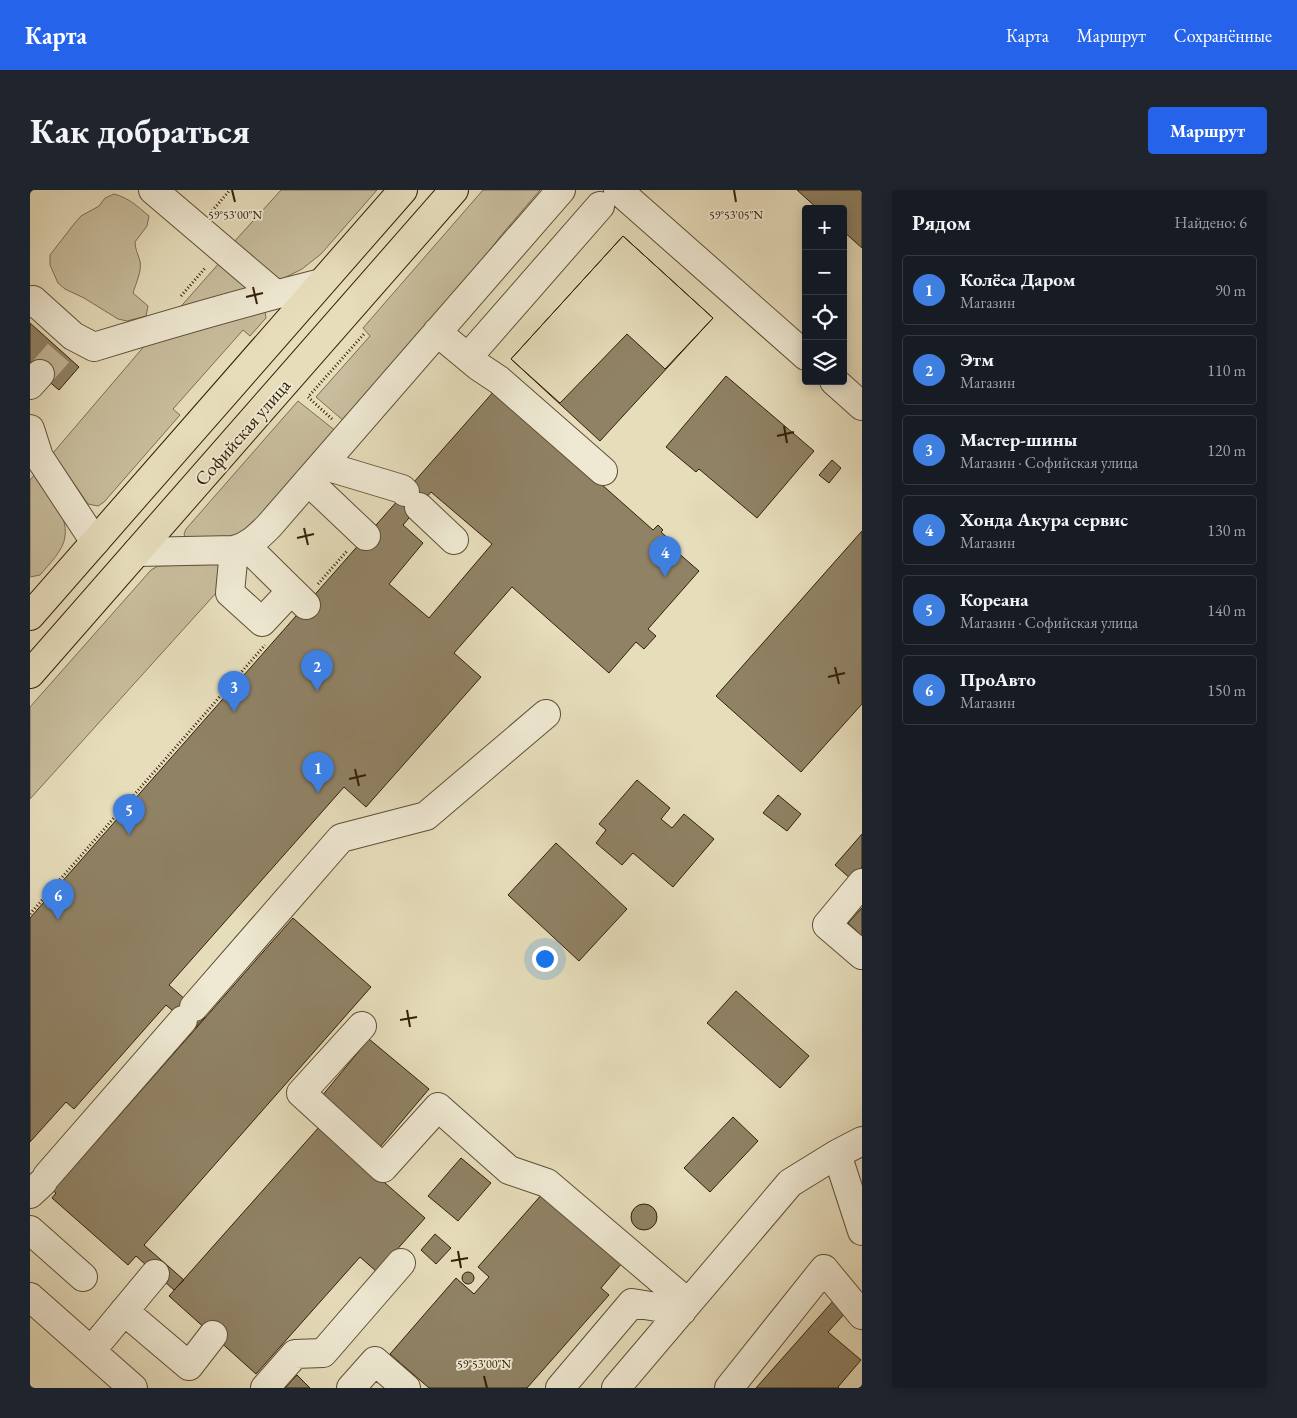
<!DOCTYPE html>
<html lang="ru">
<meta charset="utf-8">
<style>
:root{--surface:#171b24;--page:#20242c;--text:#f1f3f6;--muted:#9ea1a6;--line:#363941;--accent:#2563eb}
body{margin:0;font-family:"EB Garamond",serif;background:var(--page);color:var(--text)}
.controls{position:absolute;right:15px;top:15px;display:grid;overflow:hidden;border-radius:5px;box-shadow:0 2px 12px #0003}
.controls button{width:45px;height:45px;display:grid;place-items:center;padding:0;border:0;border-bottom:1px solid var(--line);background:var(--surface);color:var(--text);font:25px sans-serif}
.you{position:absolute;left:514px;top:768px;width:18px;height:18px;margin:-12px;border:4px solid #fff;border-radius:50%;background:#1a73e8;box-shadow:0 0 0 8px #1a73e833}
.badge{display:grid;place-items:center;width:32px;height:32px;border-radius:50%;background:var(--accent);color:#fff;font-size:16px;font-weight:700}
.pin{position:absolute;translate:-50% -41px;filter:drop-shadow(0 1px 2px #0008)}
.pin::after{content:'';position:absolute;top:26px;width:18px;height:15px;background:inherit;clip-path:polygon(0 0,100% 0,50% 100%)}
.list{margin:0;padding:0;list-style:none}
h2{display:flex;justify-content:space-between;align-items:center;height:65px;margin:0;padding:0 20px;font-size:21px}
h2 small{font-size:16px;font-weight:400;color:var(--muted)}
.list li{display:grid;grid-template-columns:32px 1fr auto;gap:15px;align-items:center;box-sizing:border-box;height:70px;margin:0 10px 10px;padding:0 10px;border:1px solid var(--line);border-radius:5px}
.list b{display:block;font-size:19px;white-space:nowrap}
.list p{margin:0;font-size:16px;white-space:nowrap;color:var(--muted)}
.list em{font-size:16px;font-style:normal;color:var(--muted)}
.icon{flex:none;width:28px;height:28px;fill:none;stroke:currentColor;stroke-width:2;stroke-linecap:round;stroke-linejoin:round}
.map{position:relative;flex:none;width:832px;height:1198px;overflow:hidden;border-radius:5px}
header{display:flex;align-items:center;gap:30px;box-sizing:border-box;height:70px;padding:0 25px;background:var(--accent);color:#fff}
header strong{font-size:24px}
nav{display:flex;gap:28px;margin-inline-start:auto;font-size:18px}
.intro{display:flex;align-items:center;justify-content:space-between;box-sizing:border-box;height:120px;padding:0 30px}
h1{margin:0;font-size:35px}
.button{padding:12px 22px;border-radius:5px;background:var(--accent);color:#fff;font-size:18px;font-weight:700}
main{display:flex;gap:30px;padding:0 30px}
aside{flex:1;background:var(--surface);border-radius:5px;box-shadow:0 2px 12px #0003}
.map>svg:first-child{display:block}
.green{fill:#c8bd9d;stroke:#7e6e52}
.building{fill:#908265;stroke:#332008;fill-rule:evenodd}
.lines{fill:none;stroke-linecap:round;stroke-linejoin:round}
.minor-tunnel{stroke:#c2b797;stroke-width:28;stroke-dasharray:28 14;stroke-linecap:butt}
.minor-casing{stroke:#604f35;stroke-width:30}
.major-casing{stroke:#332008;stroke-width:30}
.path{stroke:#332008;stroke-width:3;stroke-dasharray:1 2.5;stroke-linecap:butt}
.minor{stroke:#efe9d3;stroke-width:28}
.major{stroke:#e6ddbb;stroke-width:28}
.ticks{fill:none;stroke:#332008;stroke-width:2}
.labels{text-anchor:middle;stroke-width:4;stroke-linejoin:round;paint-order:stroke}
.street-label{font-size:19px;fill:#332008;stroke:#efe9d3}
.ticks-label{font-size:12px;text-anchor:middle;fill:#332008;stroke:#efe9d3;stroke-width:4;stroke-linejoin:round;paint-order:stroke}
</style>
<header>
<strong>Карта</strong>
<nav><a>Карта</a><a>Маршрут</a><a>Сохранённые</a></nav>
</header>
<div class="intro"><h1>Как добраться</h1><a class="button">Маршрут</a></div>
<main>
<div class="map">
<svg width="832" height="1198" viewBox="0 0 832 1198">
<rect width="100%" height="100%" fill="#e6ddbb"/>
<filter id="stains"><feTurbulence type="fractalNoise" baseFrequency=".004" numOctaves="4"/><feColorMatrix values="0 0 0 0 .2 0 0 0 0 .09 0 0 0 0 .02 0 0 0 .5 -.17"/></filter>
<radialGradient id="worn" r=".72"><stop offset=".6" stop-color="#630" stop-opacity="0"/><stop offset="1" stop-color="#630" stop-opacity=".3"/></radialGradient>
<path class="green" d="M251 0H347L291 64 272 79 248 91 203 53Z
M453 0H510L473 43 434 93 315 232 286 207 340 146 333 138Z
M84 4C99 8 107 16 119 26L117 36 105 52C105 59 108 64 110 71 112 81 106 93 103 103L118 116 116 126 97 131 88 129 54 108 35 99 28 93 20 75V65L44 34 51 26 69 16 75 8Z
M191 71 221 100 146 122Z
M235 121 236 128 220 146 213 140 143 219 150 225 74 312 68 316 58 314 23 263 116 154Z
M268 211 307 242 214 346 156 350 154 344 156 339Z
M6 283C17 301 38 323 35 346 34 360 19 374 10 385L0 387V290Z
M193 374 196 392 0 609V517L121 380 128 376Z"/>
<path class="building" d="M767 0H832V58L813 41V19H788Z
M593 46 683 128 635 179 597 144 530 213 481 169Z
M593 46 683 128 570 251 481 169Z
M0 133 49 177 29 200 3 178 0 181Z
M696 186 784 261 727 328 669 279 666 282 636 257Z
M465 200 623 340 628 335 633 340 631 342 642 352 639 355 669 381 618 439 626 446 614 459 606 452 579 483 482 397 424 463 451 487 336 617 314 597 139 795 175 827 164 839 136 815 44 919 36 912 0 952V728ZM401 302 462 354 399 428 359 394 393 353 373 335Z
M802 270 811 278 799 293 789 285Z
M832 341V514L771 582 686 506Z
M607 590 640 618 631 629 642 638 654 624 684 649 643 697 603 663 592 675 566 653 576 640 569 634Z
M748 605 771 624 757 641 733 623Z
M832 644V677L821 689 805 675Z
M526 653 597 719 549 771 478 705Z
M832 718V746L818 733Z
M263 728 341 797 114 1055 154 1090 144 1100 106 1066 98 1075 22 1008 26 1003 7 987 12 981 28 995Z
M706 801 779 866 750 898 677 833Z
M339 849 399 899 350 957 291 907Z
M703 927 728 951 680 1002 654 978Z
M290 936 395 1028 347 1082 330 1067 226 1184 139 1106Z
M431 968 461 993 428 1031 398 1006Z
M513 1003 592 1073 571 1098 579 1105 497 1198H399L360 1164 426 1088 444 1104 459 1087 448 1077Z
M601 1027a13 13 0 1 1 26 0a13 13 0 1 1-26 0Z
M405 1044 421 1058 406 1074 391 1060Z
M432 1088a6 6 0 1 1 12 0a6 6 0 1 1-12 0Z
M804 1110 817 1121 798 1142 831 1170 808 1197 809 1198H726Z
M267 1185 280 1198H255Z"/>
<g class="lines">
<path class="minor-tunnel" d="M10 184 31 160"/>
<g class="minor-casing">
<path id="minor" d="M123 0 245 104
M588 0 776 166
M0 113 3 110 43 146 64 157C139 134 215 112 291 93
M407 142 448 176 469 190 573 281
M438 167 570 16
M804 191 832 216
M0 195 10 184
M0 239 9 267 65 352
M292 275 372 299 375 302
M278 291 336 346
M389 317 424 350
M216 356 276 415
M204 360 200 403 232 432 261 401
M107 362 204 360C219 356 228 347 239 336L531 0
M832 693 797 735 832 765
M164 817 311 648 396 626 516 524
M332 836 271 903 353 978 408 917 479 980 517 993 658 1113
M807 964 832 1041
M17 986 153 830
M0 1004 13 992
M0 1040 53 1087
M0 1107 103 1198
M94 1121 159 1176 183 1145
M61 1161 125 1084
M235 1198 265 1164 293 1163 371 1073
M321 1198 345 1171 376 1198
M530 1198 602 1113 652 1121
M586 1198 760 993 807 964 832 951
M699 1198 794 1079 832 1125"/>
</g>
<g class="major-casing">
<path id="major" d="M0 426 373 0
M0 484 424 0"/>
</g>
<path class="path" d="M182 21 200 0
M151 106 176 77
M302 229 278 207 334 144
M288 394 317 361
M0 724 235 455"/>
<use href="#minor" class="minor"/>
<use href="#major" class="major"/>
</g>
<path class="ticks" d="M202 0 205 12M704 0 706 12M223 97 227 114M216 107 233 103M754 236 757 253M747 246 764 242M274 338 278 355M267 348 284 344M805 477 809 494M798 487 815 483M325 579 329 596M319 589 336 585M377 820 380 837M370 830 387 827M428 1061 431 1078M421 1071 438 1068M454 1186 457 1198"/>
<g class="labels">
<g class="street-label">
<text transform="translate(212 242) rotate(-49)" y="7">Софийская улица</text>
</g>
</g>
<g class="ticks-label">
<text x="205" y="29">59°53'00"N</text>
<text x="706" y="29">59°53'05"N</text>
<text x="454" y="1178">59°53'00"N</text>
</g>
<rect width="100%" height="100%" filter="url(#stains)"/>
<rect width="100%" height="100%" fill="url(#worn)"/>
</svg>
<div class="controls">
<button>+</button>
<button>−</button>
<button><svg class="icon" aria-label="locate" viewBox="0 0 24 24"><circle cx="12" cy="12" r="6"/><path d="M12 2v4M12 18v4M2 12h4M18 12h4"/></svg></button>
<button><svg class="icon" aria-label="layers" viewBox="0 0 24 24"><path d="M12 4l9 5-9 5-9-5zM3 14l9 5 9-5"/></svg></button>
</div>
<div class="you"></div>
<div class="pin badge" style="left:288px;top:603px;background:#3f7fe0">1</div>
<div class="pin badge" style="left:287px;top:501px;background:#3f7fe0">2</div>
<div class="pin badge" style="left:204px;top:522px;background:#3f7fe0">3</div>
<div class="pin badge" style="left:635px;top:387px;background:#3f7fe0">4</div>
<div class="pin badge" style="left:99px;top:645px;background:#3f7fe0">5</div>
<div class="pin badge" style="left:28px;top:730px;background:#3f7fe0">6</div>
</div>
<aside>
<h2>Рядом<small>Найдено: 6</small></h2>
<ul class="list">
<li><span class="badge" style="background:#3f7fe0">1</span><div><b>Колёса Даром</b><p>Магазин</p></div><em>90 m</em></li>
<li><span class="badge" style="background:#3f7fe0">2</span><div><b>Этм</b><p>Магазин</p></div><em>110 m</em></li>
<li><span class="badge" style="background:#3f7fe0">3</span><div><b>Мастер-шины</b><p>Магазин · Софийская улица</p></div><em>120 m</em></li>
<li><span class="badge" style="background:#3f7fe0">4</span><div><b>Хонда Акура сервис</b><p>Магазин</p></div><em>130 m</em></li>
<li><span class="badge" style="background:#3f7fe0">5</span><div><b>Кореана</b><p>Магазин · Софийская улица</p></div><em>140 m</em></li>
<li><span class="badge" style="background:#3f7fe0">6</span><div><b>ПроАвто</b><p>Магазин</p></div><em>150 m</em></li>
</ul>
</aside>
</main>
